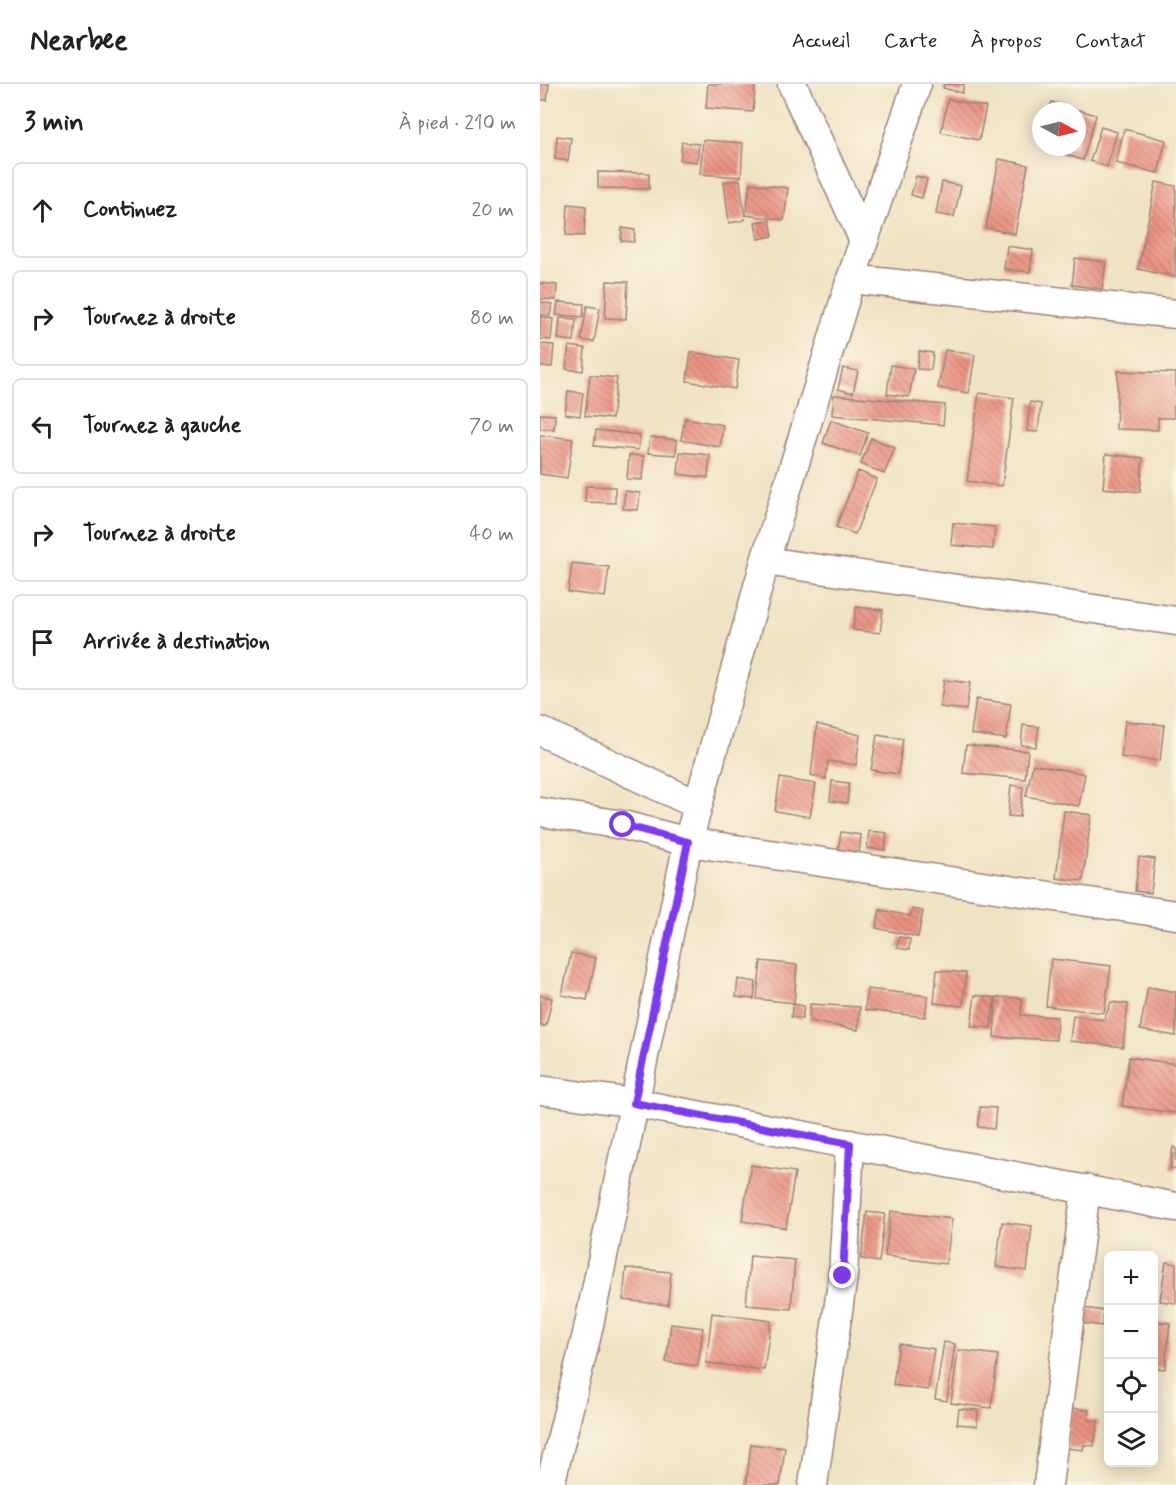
<!DOCTYPE html>
<html lang="fr">
<meta charset="utf-8">
<style>
:root{--surface:#fff;--page:#f6f6f6;--text:#202124;--muted:#757577;--line:#e0e0e0}
body{margin:0;font-family:Mynerve,sans-serif;background:var(--page);color:var(--text)}
.controls{position:absolute;right:18px;bottom:18px;display:grid;overflow:hidden;border-radius:9px;box-shadow:0 3px 15px #0003}
.controls button{width:54px;height:54px;display:grid;place-items:center;padding:0;border:0;border-bottom:2px solid var(--line);background:var(--surface);color:var(--text);font:30px sans-serif}
.compass{position:absolute;left:492px;top:18px;width:54px;height:54px;border-radius:50%;background:var(--surface);box-shadow:0 3px 15px #0003;rotate:97deg}
.stop{position:absolute;width:18px;height:18px;margin:-14px;border:4px solid #7c3aed;border-radius:50%;background:#fff}
.stop.end{background:#7c3aed;border-color:#fff;box-shadow:0 2px 6px #0008}
.list{margin:0;padding:0;list-style:none}
h2{display:flex;justify-content:space-between;align-items:center;height:78px;margin:0;padding:0 24px;font-size:26px}
h2 small{font-size:20px;font-weight:400;color:var(--muted)}
.list li{display:grid;grid-template-columns:39px 1fr auto;gap:18px;align-items:center;box-sizing:border-box;height:96px;margin:0 12px 12px;padding:0 12px;border:2px solid var(--line);border-radius:9px}
.list b{display:block;font-size:22px;white-space:nowrap}
.list em{font-size:20px;font-style:normal;color:var(--muted)}
.icon{flex:none;width:33px;height:33px;fill:none;stroke:currentColor;stroke-width:2;stroke-linecap:round;stroke-linejoin:round}
.map{position:relative;flex:none;width:636px;height:1401px;overflow:hidden}
header{display:flex;align-items:center;gap:36px;box-sizing:border-box;height:84px;padding:0 30px;background:var(--surface);border-bottom:2px solid var(--line)}
header strong{font-size:28px}
nav{display:flex;gap:33px;margin-inline-start:auto;font-size:21px}
main{display:flex}
aside{flex:1;background:var(--surface)}
.map>svg:first-child{display:block}
.building{fill:url(#building-back-hatch)}
.lines{fill:none;stroke-linecap:round;stroke-linejoin:round}
.minor-casing{stroke:#9d8178;stroke-width:31}
.minor{stroke:#fff;stroke-width:28}
.route{stroke:#7c3aed;stroke-width:8}
</style>
<header>
<strong>Nearbee</strong>
<nav><a>Accueil</a><a>Carte</a><a>À propos</a><a>Contact</a></nav>
</header>
<main>
<aside>
<h2>3 min<small>À pied · 210 m</small></h2>
<ul class="list">
<li><svg class="icon" aria-label="ahead" viewBox="0 0 24 24"><path d="M12 20V5M6 11l6-6 6 6"/></svg><div><b>Continuez</b></div><em>20 m</em></li>
<li><svg class="icon" aria-label="right" viewBox="0 0 24 24"><path d="M7 20v-9h11M14 6l5 5-5 5"/></svg><div><b>Tournez à droite</b></div><em>80 m</em></li>
<li><svg class="icon" aria-label="left" viewBox="0 0 24 24"><path d="M17 20v-9H6M10 6l-5 5 5 5"/></svg><div><b>Tournez à gauche</b></div><em>70 m</em></li>
<li><svg class="icon" aria-label="right" viewBox="0 0 24 24"><path d="M7 20v-9h11M14 6l5 5-5 5"/></svg><div><b>Tournez à droite</b></div><em>40 m</em></li>
<li><svg class="icon" aria-label="arrive" viewBox="0 0 24 24"><path d="M6 21V4h12l-3 4 3 4H6"/></svg><div><b>Arrivée à destination</b></div></li>
</ul>
</aside>
<div class="map">
<svg width="636" height="1401" viewBox="0 0 636 1401">
<defs>
<pattern id="building-back-hatch" width="6" height="6" patternUnits="userSpaceOnUse" patternTransform="scale(1.5)"><rect width="6" height="6" fill="#ea9382"/><path d="M-1 5l2 2M0 0l6 6M5-1l2 2" fill="none" stroke="#c0776b"/></pattern>
</defs>
<rect width="100%" height="100%" fill="#fcf5e5"/>
<filter id="ink" filterUnits="userSpaceOnUse"><feTurbulence type="fractalNoise" baseFrequency=".0167" numOctaves="2"/><feDisplacementMap in="SourceGraphic" scale="12" xChannelSelector="R" yChannelSelector="G"/><feConvolveMatrix kernelMatrix="1 2 1 2 8 2 1 2 1" color-interpolation-filters="sRGB"/></filter>
<filter id="wash" filterUnits="userSpaceOnUse"><feTurbulence type="fractalNoise" baseFrequency=".008" numOctaves="4" result="noise"/><feDisplacementMap in="SourceGraphic" scale="24" xChannelSelector="R" yChannelSelector="G"/><feGaussianBlur stdDeviation="1.35" result="paint"/><feColorMatrix in="noise" values="0 0 0 0 0 0 0 0 0 0 0 0 0 0 0 0 0 1.4 0 .05"/><feComposite in="paint" operator="in"/></filter>
<g filter="url(#wash)">
<rect width="100%" height="100%" fill="#f0e3c4"/>
<g id="blocks">
<path class="building" d="M0 0H9L7 16H0Z
M168 0H215L213 28 166 24Z
M404 0H424L422 9 403 4Z
M408 15 446 23 439 56 401 48Z
M512 18 556 31 543 76 502 64 537 63V27H509Z
M561 43 577 48 567 83 550 77Z
M584 45 626 56 618 89 576 79Z
M17 52 31 54 28 77 15 75Z
M163 56 203 59 201 93 160 90Z
M142 58 159 60 157 78 140 76Z
M459 75 488 81 475 150 446 144Z
M58 88 109 89V105L58 104Z
M376 92 387 95 382 114 371 111Z
M200 96 205 136 189 139 184 98Z
M402 98 421 102 414 133 396 130Z
M616 98 636 102 635 193 598 185Z
M210 99 248 104 244 136 206 131Z
M28 120 46 122 44 152 26 151Z
M230 136 233 152 218 155 215 138Z
M82 144 95 146 94 158 81 157Z
M467 162 493 166 490 188 464 185Z
M535 174 566 178 562 205 532 201Z
M67 197 88 198 86 235 65 234Z
M0 199 17 201 16 216 0 215Z
M0 218 12 220 10 232 0 231Z
M18 218 44 220 43 233 16 231Z
M47 222 60 224 54 258 41 256Z
M0 233 13 235 11 256 0 255Z
M20 234 36 235 34 257 18 255Z
M0 260 14 261 12 283 0 282Z
M29 262 45 264 43 287 26 285Z
M405 266 435 271 429 309 398 304Z
M379 267 393 269 391 286 377 285Z
M151 268 199 276 195 305 147 297Z
M351 281 374 285 369 313 347 310Z
M303 284 318 287 313 309 298 305Z
M578 287 636 289V322H634V334H618V346L576 345Z
M50 291 77 294 72 335 45 332Z
M28 307 43 309 40 332 25 330Z
M439 309 474 314 462 402 427 397Z
M294 311 405 321 403 341 292 331Z
M490 318 501 320 498 348 487 347Z
M0 330 15 331 14 345H0Z
M145 334 183 341 180 363 141 356Z
M291 336 328 349 320 372 283 359Z
M56 346 100 351 98 366 54 362Z
M0 351 33 355 27 394 0 390Z
M110 353 137 356 136 371 108 369Z
M331 354 355 364 344 390 321 380Z
M140 368 170 371 168 394 138 390Z
M566 370 603 374 600 408 563 404Z
M89 371 104 372 102 396 87 395Z
M318 387 337 395 315 450 296 443Z
M46 402 75 403V419L45 418Z
M85 407 100 409 98 426 83 425Z
M413 439 455 443 453 465 411 461Z
M32 479 69 483 65 513 28 508Z
M316 523 343 526 340 549 313 546Z
M404 596 430 599 426 626 400 623Z
M436 615 471 620 466 655 431 650Z
M585 637 624 641 620 677 581 673Z
M277 640 320 651 316 681 288 677 286 695 271 691Z
M483 641 499 643 496 663 481 661Z
M337 651 363 655 358 690 331 686Z
M426 661 488 667 485 695 423 689Z
M493 680 545 690 539 722 486 712Z
M240 694 276 700 270 733 235 727Z
M292 697 309 699 307 719 290 717Z
M471 701 483 703 480 733 468 732Z
M524 727 551 731 543 797 516 794Z
M329 747 347 749 345 766 327 764Z
M301 748 321 751 319 770 298 767Z
M599 773 615 775 611 809 595 807Z
M372 825 383 827 378 853 336 844 340 826 370 832Z
M359 853 370 855 369 866 357 864Z
M31 869 56 874 47 916 22 911Z
M511 875 571 882 564 929 506 922Z
M221 877 257 881 254 919 217 915Z
M397 886 426 889 423 922 394 919Z
M198 895 216 898 214 915 196 913Z
M608 903 636 908V952L600 946Z
M327 905 388 912 385 933 325 926Z
M0 911 12 914 6 942 0 941Z
M435 911 455 914 451 944 431 942Z
M456 913 482 914 481 931 517 933 516 956 454 953Z
M571 918 588 920 583 963 530 957 533 932 564 936Z
M253 920 264 922 262 935 251 933Z
M270 920 320 923 318 946 269 937Z
M589 973 636 980V1029L582 1022Z
M440 1023 456 1024 454 1045 438 1043Z
M633 1063 636 1064V1085L630 1084Z
M211 1081 255 1088 246 1144 202 1137Z
M351 1127 412 1135 406 1180 345 1172Z
M327 1128 345 1130 339 1178 321 1175Z
M462 1138 492 1142 487 1187 456 1183Z
M210 1172 255 1176 251 1225 206 1221Z
M626 1178 636 1180V1219L620 1217Z
M86 1184 131 1188 128 1221 83 1216Z
M544 1224 564 1227 562 1242 541 1239Z
M172 1229 231 1237 224 1286 166 1279Z
M614 1237 630 1239 625 1285 614 1284Z
M131 1240 163 1244 158 1282 126 1278Z
M404 1258 415 1260 407 1317 395 1315Z
M359 1260 394 1265 388 1306 353 1301Z
M418 1266 458 1271 451 1324 411 1319Z
M531 1324 549 1326 548 1336 558 1337 554 1362 544 1361 543 1366 526 1364Z
M419 1325 438 1326 437 1342 417 1340Z
M211 1360 245 1364 240 1401H206Z"/>
</g>
</g>
<g filter="url(#ink)">
<use href="#blocks" fill-opacity="0" stroke="#9d8178" stroke-width="1.5"/>
<g class="lines">
<g class="minor-casing">
<path id="minor" d="M252 0 324 157
M311 195 636 230
M225 477 636 537
M0 647 158 721
M0 728 83 741 148 758 636 831
M0 1006 94 1019 636 1123
M10 1401 47 1250 148 758 225 477 311 195 377 0
M273 1401 303 1192 310 1060
M508 1401 546 1105"/>
</g>
<use href="#minor" class="minor"/>
</g>
</g>
<g class="lines" filter="url(#ink)">
<path class="route" d="M83 741 148 758 94 1019 310 1060 303 1192"/>
</g>
</svg>
<div class="controls">
<button>+</button>
<button>−</button>
<button><svg class="icon" aria-label="locate" viewBox="0 0 24 24"><circle cx="12" cy="12" r="6"/><path d="M12 2v4M12 18v4M2 12h4M18 12h4"/></svg></button>
<button><svg class="icon" aria-label="layers" viewBox="0 0 24 24"><path d="M12 4l9 5-9 5-9-5zM3 14l9 5 9-5"/></svg></button>
</div>
<svg class="compass" viewBox="-18 -18 36 36"><path d="M0-13l5 13h-10z" fill="#e53935"/><path d="M0 13l5-13h-10z" fill="#757577"/></svg>
<div class="stop" style="left:83px;top:741px"></div>
<div class="stop end" style="left:303px;top:1192px"></div>
</div>
</main>
